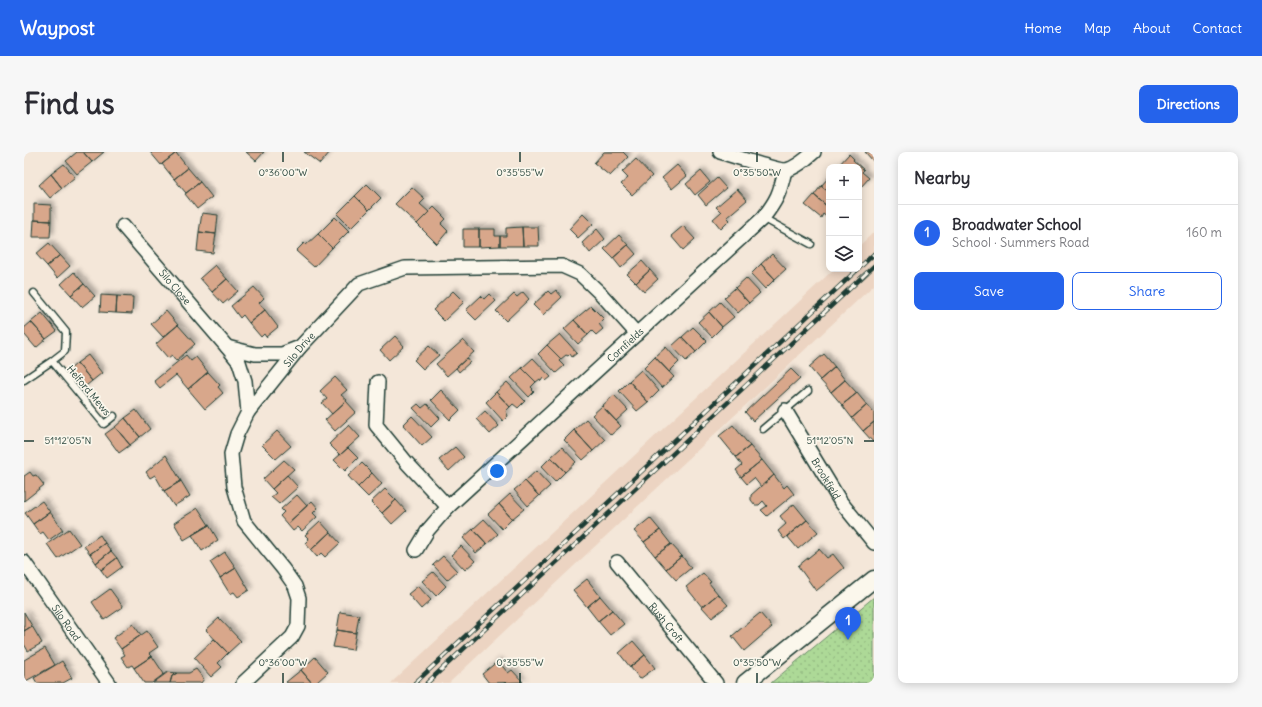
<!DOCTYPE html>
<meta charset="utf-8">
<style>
:root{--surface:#fff;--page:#f7f7f7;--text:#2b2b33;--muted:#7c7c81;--line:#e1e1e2;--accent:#2563eb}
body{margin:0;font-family:Delius,sans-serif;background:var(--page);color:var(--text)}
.controls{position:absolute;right:12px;top:12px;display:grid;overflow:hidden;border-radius:8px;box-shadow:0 2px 10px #0003}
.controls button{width:36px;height:36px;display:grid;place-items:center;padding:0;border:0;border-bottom:1px solid var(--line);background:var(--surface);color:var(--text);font:20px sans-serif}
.you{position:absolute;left:473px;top:319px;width:14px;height:14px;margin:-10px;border:3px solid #fff;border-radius:50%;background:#1a73e8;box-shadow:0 0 0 6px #1a73e833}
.badge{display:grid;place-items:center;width:26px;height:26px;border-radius:50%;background:var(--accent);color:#fff;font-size:13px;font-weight:700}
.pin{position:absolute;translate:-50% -33px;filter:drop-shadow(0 1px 2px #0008)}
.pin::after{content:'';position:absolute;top:21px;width:14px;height:12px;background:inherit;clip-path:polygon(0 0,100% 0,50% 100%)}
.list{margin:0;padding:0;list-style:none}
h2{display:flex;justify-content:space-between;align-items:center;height:52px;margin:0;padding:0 16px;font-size:17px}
h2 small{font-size:13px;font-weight:400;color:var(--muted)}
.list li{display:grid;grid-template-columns:26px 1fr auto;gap:12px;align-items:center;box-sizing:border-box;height:56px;padding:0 16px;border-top:1px solid var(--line)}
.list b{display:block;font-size:15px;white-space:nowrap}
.list p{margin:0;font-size:13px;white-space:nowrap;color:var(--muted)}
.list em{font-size:13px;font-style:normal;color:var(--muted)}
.actions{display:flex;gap:8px;padding:12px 16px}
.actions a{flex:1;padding:9px 0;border:1px solid var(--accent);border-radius:8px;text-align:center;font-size:14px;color:var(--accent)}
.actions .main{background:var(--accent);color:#fff}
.icon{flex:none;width:22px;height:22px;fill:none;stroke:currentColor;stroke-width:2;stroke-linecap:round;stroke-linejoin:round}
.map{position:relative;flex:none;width:850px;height:531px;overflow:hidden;border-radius:8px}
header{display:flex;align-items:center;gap:24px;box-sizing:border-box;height:56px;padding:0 20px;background:var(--accent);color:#fff}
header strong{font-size:19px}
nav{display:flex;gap:22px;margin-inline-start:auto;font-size:14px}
.intro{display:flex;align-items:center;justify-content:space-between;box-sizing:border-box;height:96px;padding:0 24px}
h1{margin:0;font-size:28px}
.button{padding:10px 18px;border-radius:8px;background:var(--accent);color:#fff;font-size:14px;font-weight:700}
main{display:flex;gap:24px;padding:0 24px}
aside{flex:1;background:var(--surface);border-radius:8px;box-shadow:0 2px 10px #0003}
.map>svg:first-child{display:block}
.built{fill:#ecd4c2}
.grass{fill:url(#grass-dots);stroke:#668b66}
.building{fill:#d8a78b;stroke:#1f3d34;filter:url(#shadow)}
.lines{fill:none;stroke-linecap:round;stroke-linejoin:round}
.service-casing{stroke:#1f3d34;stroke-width:9}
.minor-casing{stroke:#1f3d34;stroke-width:16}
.tertiary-casing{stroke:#1f3d34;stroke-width:19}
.service{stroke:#fbf7ec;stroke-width:6}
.minor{stroke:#fbf7ec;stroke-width:13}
.tertiary{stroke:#fbf7ec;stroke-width:16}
.rail-casing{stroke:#1f3d34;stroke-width:4.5}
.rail{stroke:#fbf7ec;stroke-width:3;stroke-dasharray:9;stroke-linecap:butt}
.ticks{fill:none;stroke:#1f3d34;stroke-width:1.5}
.labels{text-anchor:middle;stroke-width:3.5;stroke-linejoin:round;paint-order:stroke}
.street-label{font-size:10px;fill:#1f3d34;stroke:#fbf7ec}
.ticks-label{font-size:10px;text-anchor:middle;fill:#1f3d34;stroke:#fbf7ec;stroke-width:3.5;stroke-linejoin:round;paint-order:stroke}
</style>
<header>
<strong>Waypost</strong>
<nav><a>Home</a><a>Map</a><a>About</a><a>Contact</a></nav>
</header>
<div class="intro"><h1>Find us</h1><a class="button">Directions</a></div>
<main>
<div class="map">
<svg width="850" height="531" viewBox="0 0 850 531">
<defs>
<pattern id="grass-dots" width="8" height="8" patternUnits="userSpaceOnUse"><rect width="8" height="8" fill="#add997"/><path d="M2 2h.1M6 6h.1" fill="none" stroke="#94bb83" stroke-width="1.8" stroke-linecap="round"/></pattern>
<filter id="shadow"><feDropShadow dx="3.5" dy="-3.5" stdDeviation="2" flood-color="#0004"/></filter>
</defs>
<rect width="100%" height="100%" fill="#f4e7d9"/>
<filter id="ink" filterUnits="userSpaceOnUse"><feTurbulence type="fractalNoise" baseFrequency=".025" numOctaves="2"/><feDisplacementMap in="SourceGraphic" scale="8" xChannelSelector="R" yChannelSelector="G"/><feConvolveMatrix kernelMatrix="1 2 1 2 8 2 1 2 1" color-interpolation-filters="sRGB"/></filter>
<g filter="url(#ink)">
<path class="built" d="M850 80V133L425 531H367L810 117H835V94Z"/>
<path class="grass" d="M850 445V531H747Z"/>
<path class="building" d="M53 0H59L68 10 53 22 42 9Z
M59 0H80L68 10Z
M126 0H152V1L137 13Z
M222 0H240L232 9Z
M280 0H306L296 12Z
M580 0H599L604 5 586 24 570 11Z
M841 0H850V9H849Z
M152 1 164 16 150 27 138 12Z
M825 2 830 7 829 8 840 18 838 20 845 26 837 35 835 33V15H813Z
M612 7 628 24 608 43 597 32 604 26 598 20Z
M40 12 51 25 38 36 27 22Z
M653 13 663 24 648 37 638 26Z
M164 16 176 30 162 41 150 27Z
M677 19 686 30 671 43 662 32Z
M27 22 38 36 26 46 15 33Z
M805 25V40L797 34Z
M693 26 702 36 682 53 674 43Z
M176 30 188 45 173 57 161 42Z
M343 32 357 46 345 58 331 44Z
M797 34 805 40V56L790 43Z
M388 35 401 47 396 52 405 60 393 72 371 52Z
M713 37 723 48 703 65 706 68 697 77 689 67 697 60 692 55Z
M790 43 805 56 804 66 799 62 797 66 781 53Z
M331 44 345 58 327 76 313 62Z
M10 52 27 53V69L10 68Z
M410 55 422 67 417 72 424 79 413 92 393 72Z
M178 61 194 63 192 82 175 80Z
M559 62 569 72 554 86 545 77Z
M311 65 325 79 308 96 294 82Z
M10 68 27 69 26 85H9Z
M659 74 671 87 659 98 647 84Z
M498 75H514L515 94H499Z
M498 75 499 94H476V84H482V76Z
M439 77H455V95H439Z
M455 77H471V84H476V94L455 95Z
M573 77 581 87 566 101 558 91Z
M175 80 192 82 189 101 173 99Z
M294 82 308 96 290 115 272 99 280 91 282 93Z
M595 83 604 93 589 106 580 97Z
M25 91 36 103 23 114 12 102Z
M604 93 612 102 597 116 589 106Z
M748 102 762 117 751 127 737 112Z
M36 103 46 114 33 126 23 114Z
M618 109 626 118 612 131 603 122Z
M737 112 751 127 741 137 727 122Z
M191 113 203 127 188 140 176 126Z
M626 118 634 127 620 140 612 131Z
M50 120 60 132 47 143 37 132Z
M722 126 736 141 725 151 711 136Z
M203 127 214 139 199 152 188 140Z
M60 132 71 144 58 155 47 143Z
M230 135 240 146 235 151 241 158 225 171 219 163 216 166 207 154Z
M711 136 725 151 714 161 700 146Z
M532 138 538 145 519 163 509 153 524 139 527 142Z
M429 139 440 150 420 169 409 158Z
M499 140 505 147 482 169 472 159 490 142 493 145Z
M465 142 472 149 452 168 442 158 457 144 460 147Z
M77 143 93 144 92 161 76 160Z
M93 144 109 145 108 162 92 161Z
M696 150 710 165 698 175 685 160Z
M567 154 580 167 575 172 579 177 572 183 568 179 564 183 550 168Z
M241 158 254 175 242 185 240 182 237 185 225 171Z
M142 159 154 173 139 185 127 172Z
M685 160 698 175 688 185 674 170Z
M18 161 33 179 22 187 7 170Z
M550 168 564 183 554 192 540 177Z
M7 170 22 187 12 196 0 182V176Z
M154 173 171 192 152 209 148 203 144 206 132 192Z
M669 175 683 189 672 200 658 185Z
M536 182 553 201 548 205 546 202 544 204 542 203 537 207 523 193Z
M371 184 380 194 365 208 356 198Z
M658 185 672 200 662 209 648 194Z
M439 188 450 200 423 224 412 212Z
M523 193 537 207 535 209 540 214 532 221 514 202Z
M405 194 415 203 399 217 390 208Z
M642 195 655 210 645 220 631 205Z
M800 202 811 215 796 228 785 215Z
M64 203 78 221 68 229 53 211Z
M162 203 167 209 172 205 184 220 164 237 152 223 136 236 130 229Z
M631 205 650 225 638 236 620 216Z
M443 206 446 210 435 220 432 216Z
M509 206 527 225 522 229 519 226 517 229 516 227 512 230 498 216Z
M53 211 68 229 57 238 43 220Z
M811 215 821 228 807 240 796 228Z
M498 216 512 230 507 235 509 237 508 238 510 240 505 245 487 226Z
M767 217 776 226 729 269 721 260Z
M617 218 635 239 624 250 605 229Z
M184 220 196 233 194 235 199 241 181 257 164 237Z
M311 225 323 238 317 243 323 248 308 262 298 251 303 247 296 239Z
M821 228 833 241 818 253 807 240Z
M605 229 624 250 613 259 595 239Z
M483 230 501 249 494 256 489 252 486 255 472 240Z
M417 238 436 258 426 268 407 248Z
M472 240 486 255 482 259 484 264 479 269 462 250Z
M833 241 843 253 828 266 818 253Z
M590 243 604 258 592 269 578 254Z
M322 249 332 260 311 279 301 268Z
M394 252 398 256 403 252 416 266 407 275 389 256Z
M843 253 850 261V270L839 279 828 266Z
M578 254 597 274 587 283 568 263Z
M112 258 126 277 116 285 101 266Z
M461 259 475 274 466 282 452 267Z
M388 264 408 285 398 294 379 273Z
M101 266 116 285 106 293 91 275Z
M562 267 581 288 569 299 550 278Z
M850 270V289L849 290 839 279Z
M325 273 336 285 316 303 305 292Z
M709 273 726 294 712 305 695 284Z
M91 275 106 293 95 301 81 282Z
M550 278 569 299 559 308 540 288Z
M253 279 267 294 252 307 238 293Z
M726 294 738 308 717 325 712 318 718 313 712 305Z
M431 295 440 305 425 319 415 308Z
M538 295 552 310 541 320 527 305Z
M324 296 334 306 321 319 310 308Z
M142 303 157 329 140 339 131 323 126 326 122 320Z
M527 305 541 320 531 330 517 315Z
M260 308 270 317 248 337 239 327Z
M738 308 750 323 737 335 730 326 723 332 717 325Z
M338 311 348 321 334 335 324 324Z
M512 319 526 334 515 344 501 329Z
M6 320 9 324 12 323 20 333 0 349V324Z
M348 321 358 332 344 345 334 335Z
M263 323 274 335 255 352 247 345 252 341 248 337Z
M750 323 760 336 763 333 770 342 743 364 737 358 743 354 739 349 735 353H731L727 348V343Z
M157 329 166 344 150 354 140 339Z
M501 329 515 344 504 354 490 338Z
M361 337 372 348 358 361 347 350Z
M486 342 500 357 488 367 475 352Z
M273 343 283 354 263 372 256 364 260 360 257 357Z
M372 348 382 359 368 372 358 361Z
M18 349 26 360 9 372 1 361Z
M288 349 294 356 289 361 293 365 278 379 274 375 269 379 263 372Z
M475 352 488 367 478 377 464 362Z
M770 352 783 368 760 387 754 379 762 372 756 364Z
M174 356 185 373 160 388 150 371Z
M26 360 39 378 25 388 19 380 16 382 9 372Z
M626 366 636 378 620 390 610 379Z
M460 367 474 382 463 392 449 377Z
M783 368 794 380 774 397 763 384Z
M296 369 306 380 287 398 281 391 285 387 281 383Z
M185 373 194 388 178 399 168 383Z
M45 377 56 392 34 407 23 392Z
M449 377 463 392 452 401 439 386Z
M636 378 647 392 631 404 620 390Z
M306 380 316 391 301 405 297 401 293 405 287 398Z
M76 383 81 391 66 402 60 394Z
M81 391 87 399 72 411 66 402Z
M647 392 658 404 642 417 631 404Z
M437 394 451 409 441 418 427 403Z
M795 397 803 406 809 402 820 416 792 439 774 414Z
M87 399 93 406 77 418 72 411Z
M201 400 212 416 196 426 186 410Z
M419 404 433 419 423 428 409 413Z
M658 404 667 416 652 428 642 417Z
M93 406 98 415 83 426 77 418Z
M212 416 225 438 214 445 210 440 206 442 196 426Z
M409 420 422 434 412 444 398 429Z
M679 421 687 430 685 431 694 442 678 455 662 435Z
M563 427 576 444 563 455 549 438Z
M394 434 407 448 397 457 384 442Z
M86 437 99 455 80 468 68 450Z
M694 442 704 453 688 466 678 455Z
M576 444 588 458 574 469 563 455Z
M588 458 600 472 586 483 574 469Z
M0 460 8 474 0 479Z
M316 460 335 463 332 481 313 478Z
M736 461 748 475 720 499 708 484Z
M195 466 217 489 204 501 182 478Z
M109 472 117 483 97 497 89 486Z
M8 474 18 491 4 499 0 492V479Z
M313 478 332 481 329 498 309 495Z
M123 479 134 495 125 501 128 504 110 516 108 513 104 515 97 505 101 503 97 497Z
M190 487 204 501 194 511 198 515 187 525 170 506Z
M609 489 621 503 606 515 595 501Z
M21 496 31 513 0 530V508Z
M621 503 631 516 616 527 606 515Z
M128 504 140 522 128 531H120L110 516Z
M291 505 304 520 292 531H288L277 518Z
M38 509 48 526 39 531H13L10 526Z
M474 509 484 521 488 518 499 530 465 531 458 522Z
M172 517 180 527 177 531H146L148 524 153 521H165Z
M277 518 288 531H263L262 530Z
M144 520 153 521 148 524 146 531H129Z"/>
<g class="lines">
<g class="service-casing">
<path id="service" d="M739 66 787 92
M10 141 42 180 41 199 28 209 80 272 90 264
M0 228 28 209
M739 277 784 239"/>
</g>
<g class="minor-casing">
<g id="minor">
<path d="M696 0C706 3 755 19 762 18 772 16 782 7 790 0"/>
<path id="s1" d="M99 74 203 195 215 210 221 229 224 260"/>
<path d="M203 195 231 202H258L276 195"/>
<path d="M354 230 352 273 383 311 424 355"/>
<path id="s2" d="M761 258 816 349 850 391"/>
<path id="s3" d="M392 398 404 378 424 355 739 66C753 48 756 41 761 18"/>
<path id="s4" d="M0 410 85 531"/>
<path id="s5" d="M593 410 692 531"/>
<path id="s6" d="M219 531 268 485 274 474 275 446 271 434 259 417 220 369 210 335 207 302 213 282 224 260 276 195 335 132 381 116 538 114 556 122 577 142 613 182"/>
</g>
</g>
<g class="tertiary-casing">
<path id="tertiary" d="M721 531 850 427"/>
</g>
<use href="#service" class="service"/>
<use href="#minor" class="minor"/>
<use href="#tertiary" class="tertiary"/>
<g class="rail-casing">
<path id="rail" d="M835 116 850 102
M391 531 834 117
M403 531 850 114"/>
</g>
<use href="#rail" class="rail"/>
</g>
</g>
<path class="ticks" d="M259 0V10M496 0V10M733 0V10M0 289H10M840 289H850M259 521V531M496 521V531M733 521V531"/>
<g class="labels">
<g class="street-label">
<text dy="4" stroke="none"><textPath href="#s1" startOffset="80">Silo Close</textPath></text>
<text dy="4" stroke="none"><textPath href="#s3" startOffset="294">Cornfields</textPath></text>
<text dy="4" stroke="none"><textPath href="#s6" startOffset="398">Silo Drive</textPath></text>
<text transform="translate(65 238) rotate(50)" y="4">Helford Mews</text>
<text dy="4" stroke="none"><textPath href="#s2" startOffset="80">Brookfield</textPath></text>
<text dy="4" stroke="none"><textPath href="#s5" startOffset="78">Rush Croft</textPath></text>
<text dy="4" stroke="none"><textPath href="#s4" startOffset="74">Silo Road</textPath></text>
</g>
</g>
<g class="ticks-label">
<text x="259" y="24">0°36'00"W</text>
<text x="496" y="24">0°35'55"W</text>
<text x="733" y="24">0°35'50"W</text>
<text x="44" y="292">51°12'05"N</text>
<text x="806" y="292">51°12'05"N</text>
<text x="259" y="514">0°36'00"W</text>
<text x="496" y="514">0°35'55"W</text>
<text x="733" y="514">0°35'50"W</text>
</g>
</svg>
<div class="controls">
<button>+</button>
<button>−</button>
<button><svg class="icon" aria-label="layers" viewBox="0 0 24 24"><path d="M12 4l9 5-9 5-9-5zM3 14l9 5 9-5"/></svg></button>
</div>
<div class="you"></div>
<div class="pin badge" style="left:824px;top:488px">1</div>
</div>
<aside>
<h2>Nearby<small></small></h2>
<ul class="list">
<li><span class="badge">1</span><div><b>Broadwater School</b><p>School · Summers Road</p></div><em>160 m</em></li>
</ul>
<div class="actions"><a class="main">Save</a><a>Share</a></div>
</aside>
</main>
